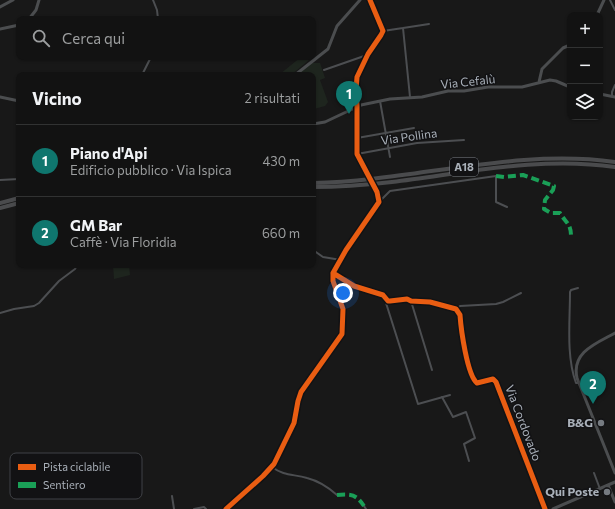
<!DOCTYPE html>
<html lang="it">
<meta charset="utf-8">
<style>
:root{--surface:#121212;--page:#1b1b1b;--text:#f1f3f6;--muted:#9c9e9f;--line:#313232;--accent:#0f766e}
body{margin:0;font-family:Commissioner,sans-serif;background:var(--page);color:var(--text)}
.controls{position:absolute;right:12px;top:12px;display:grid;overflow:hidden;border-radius:8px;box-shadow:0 1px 3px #0004}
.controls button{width:36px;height:36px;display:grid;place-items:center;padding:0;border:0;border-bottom:1px solid var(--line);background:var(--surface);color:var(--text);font:20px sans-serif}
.you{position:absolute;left:343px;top:293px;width:14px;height:14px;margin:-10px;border:3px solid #fff;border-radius:50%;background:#1a73e8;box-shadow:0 0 0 6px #1a73e833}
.badge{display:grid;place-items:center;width:26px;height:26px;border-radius:50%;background:var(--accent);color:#fff;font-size:13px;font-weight:700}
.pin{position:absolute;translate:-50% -33px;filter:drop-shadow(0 1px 2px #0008)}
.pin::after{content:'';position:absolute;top:21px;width:14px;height:12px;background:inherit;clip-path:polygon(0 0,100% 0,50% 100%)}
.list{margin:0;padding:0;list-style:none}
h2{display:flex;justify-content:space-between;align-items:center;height:52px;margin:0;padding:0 16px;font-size:17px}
h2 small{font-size:13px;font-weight:400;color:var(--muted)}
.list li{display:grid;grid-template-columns:26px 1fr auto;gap:12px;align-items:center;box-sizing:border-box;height:72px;padding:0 16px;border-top:1px solid var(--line)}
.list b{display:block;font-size:15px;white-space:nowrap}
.list p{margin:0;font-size:13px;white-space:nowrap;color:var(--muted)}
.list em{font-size:13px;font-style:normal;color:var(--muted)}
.icon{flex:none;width:22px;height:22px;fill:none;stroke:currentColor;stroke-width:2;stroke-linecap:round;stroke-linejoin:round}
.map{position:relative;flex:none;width:615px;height:509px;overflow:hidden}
.search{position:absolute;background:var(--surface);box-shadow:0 1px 3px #0004;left:16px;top:16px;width:300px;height:44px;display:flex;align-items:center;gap:10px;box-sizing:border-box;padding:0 14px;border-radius:8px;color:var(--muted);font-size:15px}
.panel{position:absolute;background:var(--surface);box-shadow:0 1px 3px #0004;left:16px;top:72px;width:300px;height:196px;border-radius:8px}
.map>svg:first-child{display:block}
.green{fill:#1e251e}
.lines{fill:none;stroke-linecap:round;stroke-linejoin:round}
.street{stroke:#4c4e51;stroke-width:2}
.secondary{stroke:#4b4d4f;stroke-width:3}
.highway{stroke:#4a4b4d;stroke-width:4}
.quiet{stroke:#1a9f57;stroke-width:4;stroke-dasharray:8 4;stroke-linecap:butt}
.cycleway-casing{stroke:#121214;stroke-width:8}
.cycleway{stroke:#e95d12;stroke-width:5}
.poi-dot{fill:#767b81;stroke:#121214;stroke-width:1.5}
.labels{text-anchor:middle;stroke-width:3;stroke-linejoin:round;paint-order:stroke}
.shield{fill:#121214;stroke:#7c8188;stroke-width:1}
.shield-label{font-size:11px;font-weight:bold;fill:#a9b0b9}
.street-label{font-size:12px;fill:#a9b0b9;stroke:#121214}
.poi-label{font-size:12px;font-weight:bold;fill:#a9b0b9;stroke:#121214;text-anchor:end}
.key{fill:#121214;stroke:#3f4146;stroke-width:1}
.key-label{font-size:11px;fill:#a9b0b9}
</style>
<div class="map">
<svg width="615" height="509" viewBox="0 0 615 509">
<rect width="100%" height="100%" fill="#181818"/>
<path class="green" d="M301 57H307L309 60 291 75H281L280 74Z
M312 63H320L325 78 320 80 328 102 325 106 314 109 313 106V75H301L300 72Z
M113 265H129L130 275 114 279Z"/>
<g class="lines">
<path class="street" d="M153 0 157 10 158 19
M610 0 615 10
M403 28 429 24
M383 31 403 28 410 97
M324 70 367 55
M142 75 151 57
M612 96V92L615 85
M380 101 390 157
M357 138 414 128
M357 154 417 143 464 140
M0 180 19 179
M379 202 390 191 496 176V202L507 207
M313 250 323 257 341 260
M578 288 571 290 570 292C570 321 566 356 576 383H579
M387 300 386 303 418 404 450 395
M411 301 432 370
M456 309 460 306 496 304 503 302 521 293
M0 313 14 309 34 306 39 303 59 281 75 269 77 265
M442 397 453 417 466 412 475 438 464 444 469 461
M272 467C284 476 293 474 307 478 319 481 328 487 337 495
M594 473 600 489
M172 496 174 509
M364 506 366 509
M194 509 204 507 206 509"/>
<path class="secondary" d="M0 7 13 0
M597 15 604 0
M29 19 36 10 39 0
M0 29 19 25
M295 75 328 49 337 26 360 0
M539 82 542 69 563 48 570 45
M600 94 615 97
M0 97 19 101
M313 124 325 122 361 105 390 99 422 97 448 91H464L488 87H522L550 80 556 81 570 87
M333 273 354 286 383 295 388 301H390L407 299 411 301 430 302 456 309 460 315C461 329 467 375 477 383L493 379 496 382 545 509
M615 333C597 343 571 352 577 378L615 473
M608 485 615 502
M226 509 263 476 274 464 294 423 298 401 301 392 342 334 343 309 333 281V273L346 250 379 202 377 192 357 154V106L356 90 357 77 368 54 381 35 383 31 370 0
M553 509 615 482"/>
<path class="highway" d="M313 183C414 181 514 148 615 162
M313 187C339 187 366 185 392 182 466 173 540 156 615 167
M0 203 19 198
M0 208 19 203"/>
<path class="quiet" d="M496 176 504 177 523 175 554 186 553 190 545 200 544 209 551 213H560C565 222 571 223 571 236
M337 495C351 494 356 494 364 506"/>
<g class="cycleway-casing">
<path id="cycleway" d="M333 273 354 286 383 295 388 301H390L407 299 411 301 430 302 456 309 460 315C461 329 467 375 477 383L493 379 496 382 545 509
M226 509 263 476 274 464 294 423 298 401 301 392 342 334 343 309 333 281V273L346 250 379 202 377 192 357 154V106L356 90 357 77 368 54 381 35 383 31 370 0"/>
</g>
<use href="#cycleway" class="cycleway"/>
</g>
<g class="poi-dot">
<circle cx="601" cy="423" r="4"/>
<circle cx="607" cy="492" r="4"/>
</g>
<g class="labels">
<rect class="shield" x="450" y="158" width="28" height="18" rx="3"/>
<g class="shield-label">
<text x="464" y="171">A18</text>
</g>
<g class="street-label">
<text transform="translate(468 82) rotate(-6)" y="4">Via Cefalù</text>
<text transform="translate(409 137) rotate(-8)" y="4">Via Pollina</text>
<text transform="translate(523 423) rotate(69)" y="4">Via Cordovado</text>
</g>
<g class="poi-label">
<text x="593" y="427">B&amp;G</text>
<text x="599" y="496">Qui Poste</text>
</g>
</g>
<rect x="10" y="453" width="132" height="46" rx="6" class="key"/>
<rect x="18" y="464" width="18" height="6" fill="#e95d12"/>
<rect x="18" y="482" width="18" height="6" fill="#1a9f57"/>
<g class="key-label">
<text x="43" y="471">Pista ciclabile</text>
<text x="43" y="489">Sentiero</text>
</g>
</svg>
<div class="controls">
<button>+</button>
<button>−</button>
<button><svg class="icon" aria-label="layers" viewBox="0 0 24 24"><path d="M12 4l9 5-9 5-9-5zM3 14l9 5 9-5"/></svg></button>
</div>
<div class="you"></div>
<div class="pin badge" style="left:349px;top:114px">1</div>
<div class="pin badge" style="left:593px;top:404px">2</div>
<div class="search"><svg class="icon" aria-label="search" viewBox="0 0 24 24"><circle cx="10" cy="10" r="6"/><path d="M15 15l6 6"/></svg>Cerca qui</div>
<section class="panel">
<h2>Vicino<small>2 risultati</small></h2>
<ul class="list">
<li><span class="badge">1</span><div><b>Piano d'Api</b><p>Edificio pubblico · Via Ispica</p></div><em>430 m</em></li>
<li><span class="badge">2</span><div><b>GM Bar</b><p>Caffè · Via Floridia</p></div><em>660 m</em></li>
</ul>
</section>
</div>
